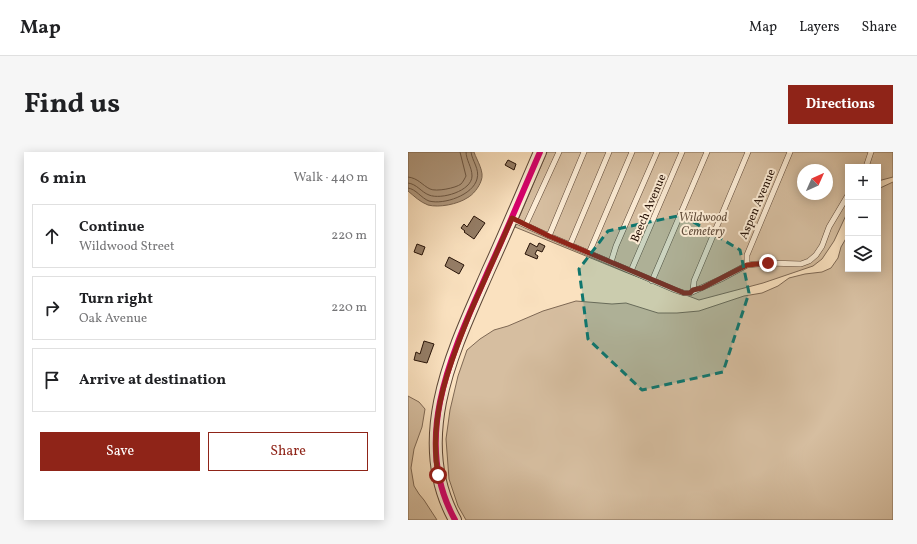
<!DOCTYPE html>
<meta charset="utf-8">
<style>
:root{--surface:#fff;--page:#f6f6f6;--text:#202124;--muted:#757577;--line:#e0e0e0;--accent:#8f2418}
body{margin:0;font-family:Vollkorn,serif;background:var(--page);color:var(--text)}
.controls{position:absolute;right:12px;top:12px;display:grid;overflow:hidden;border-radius:0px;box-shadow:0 2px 10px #0003}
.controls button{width:36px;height:36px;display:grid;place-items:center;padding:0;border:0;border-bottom:1px solid var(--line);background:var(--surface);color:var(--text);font:20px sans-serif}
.compass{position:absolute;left:389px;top:12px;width:36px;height:36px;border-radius:50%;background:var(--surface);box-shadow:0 2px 10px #0003;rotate:45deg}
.stop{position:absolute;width:12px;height:12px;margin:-9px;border:3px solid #8f2418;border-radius:50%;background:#fff}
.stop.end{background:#8f2418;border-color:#fff;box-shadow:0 1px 4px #0008}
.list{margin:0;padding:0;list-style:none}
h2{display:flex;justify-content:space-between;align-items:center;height:52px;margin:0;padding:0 16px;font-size:17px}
h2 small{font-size:13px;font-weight:400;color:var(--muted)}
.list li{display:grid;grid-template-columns:26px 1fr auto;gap:12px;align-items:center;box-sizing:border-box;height:64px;margin:0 8px 8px;padding:0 8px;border:1px solid var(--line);border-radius:0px}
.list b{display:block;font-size:15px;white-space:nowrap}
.list p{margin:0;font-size:13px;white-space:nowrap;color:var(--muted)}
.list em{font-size:13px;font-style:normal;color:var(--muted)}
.actions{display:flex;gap:8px;padding:12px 16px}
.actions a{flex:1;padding:9px 0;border:1px solid var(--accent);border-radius:0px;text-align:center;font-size:14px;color:var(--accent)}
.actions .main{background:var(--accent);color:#fff}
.icon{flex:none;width:22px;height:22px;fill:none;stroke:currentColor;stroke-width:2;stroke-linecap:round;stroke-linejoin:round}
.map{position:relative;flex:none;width:485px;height:368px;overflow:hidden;border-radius:0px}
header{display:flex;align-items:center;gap:24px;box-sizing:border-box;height:56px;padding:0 20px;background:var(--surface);border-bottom:1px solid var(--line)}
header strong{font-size:19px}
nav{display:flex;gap:22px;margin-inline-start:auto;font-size:14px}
.intro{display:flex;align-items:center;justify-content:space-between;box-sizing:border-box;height:96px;padding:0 24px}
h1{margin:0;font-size:28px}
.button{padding:10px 18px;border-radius:0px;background:var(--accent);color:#fff;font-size:14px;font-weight:700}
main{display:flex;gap:24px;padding:0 24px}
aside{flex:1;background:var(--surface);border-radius:0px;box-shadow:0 2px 10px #0003}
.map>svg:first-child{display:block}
.green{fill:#d6bea0;stroke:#7e6854;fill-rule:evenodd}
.water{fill:#b29b81;stroke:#7a6551}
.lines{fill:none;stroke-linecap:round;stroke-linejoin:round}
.shore{stroke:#6c5744;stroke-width:1}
.building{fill:#957e67;stroke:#271308}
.service-casing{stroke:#5c4636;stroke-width:6}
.tertiary-casing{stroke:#5c4636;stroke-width:14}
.service{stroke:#fcecd5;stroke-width:5}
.tertiary{stroke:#fcecd5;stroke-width:12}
.cycleway-casing{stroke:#fcecd5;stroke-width:8}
.cycleway{stroke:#d6006c;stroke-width:6}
.route{stroke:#8f2418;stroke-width:5}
.marked{fill:#0f766e;fill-opacity:0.2;stroke:#0f766e;stroke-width:3;stroke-dasharray:8 5;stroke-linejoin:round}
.labels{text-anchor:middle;stroke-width:4;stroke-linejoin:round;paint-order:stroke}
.street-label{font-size:12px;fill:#271308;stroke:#fcecd5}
.park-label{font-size:12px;font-style:italic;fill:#644f3d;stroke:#fcecd5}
</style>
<header>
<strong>Map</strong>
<nav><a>Map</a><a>Layers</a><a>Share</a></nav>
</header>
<div class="intro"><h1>Find us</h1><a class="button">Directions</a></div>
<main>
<aside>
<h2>6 min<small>Walk · 440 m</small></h2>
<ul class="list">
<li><svg class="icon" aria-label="ahead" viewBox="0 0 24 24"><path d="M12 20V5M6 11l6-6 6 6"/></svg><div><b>Continue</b><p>Wildwood Street</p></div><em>220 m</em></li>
<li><svg class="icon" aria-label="right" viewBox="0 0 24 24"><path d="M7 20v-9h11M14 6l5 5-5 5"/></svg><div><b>Turn right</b><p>Oak Avenue</p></div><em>220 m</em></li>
<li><svg class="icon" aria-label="arrive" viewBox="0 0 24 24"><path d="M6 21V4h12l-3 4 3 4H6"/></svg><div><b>Arrive at destination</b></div></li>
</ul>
<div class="actions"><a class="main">Save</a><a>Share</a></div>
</aside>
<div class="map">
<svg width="485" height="368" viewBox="0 0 485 368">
<rect width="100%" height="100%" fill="#fae1bf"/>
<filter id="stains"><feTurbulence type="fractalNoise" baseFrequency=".005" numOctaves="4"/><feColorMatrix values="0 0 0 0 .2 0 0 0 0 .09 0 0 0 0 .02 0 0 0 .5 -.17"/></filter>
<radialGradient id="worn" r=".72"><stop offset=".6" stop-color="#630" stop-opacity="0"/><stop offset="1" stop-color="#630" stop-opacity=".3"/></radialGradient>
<path class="green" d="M139 0H485V25L470 29V15H440V59L426 89 414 107 405 114 355 131 291 148 217 120 107 75ZM395 18H419V42H395Z
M485 30V368H58L50 354 41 327 38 287 42 258 50 224 59 198 72 187 86 178 100 174 135 159 168 149 204 152 218 151 250 161H269L291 159 336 144 354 141 370 134 381 126 397 122 414 120 423 116 430 106 433 95 440 83V117H470V37Z
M0 244 11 250 17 257 14 275 6 297 3 316 6 334 11 342 16 348 29 368H0Z"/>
<path class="water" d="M0 0H66C69 9 77 20 73 29 71 35 65 43 59 46 50 52 31 56 20 53 12 50 6 44 0 39Z"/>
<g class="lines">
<path class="shore" d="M0 25C10 26 14 33 22 37 28 40 48 36 53 32 55 30 57 26 58 24L52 0
M0 31C9 32 13 40 21 43 33 48 64 39 64 24 64 15 58 8 58 0
M0 36C8 37 13 46 21 49 36 53 65 43 69 27 72 17 64 9 63 0"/>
</g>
<path class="building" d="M100 8 108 12 106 18 97 13Z
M66 64 77 71 66 87 56 80 57 79 53 76 56 72 59 75Z
M122 91 129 95 131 91 137 94 134 100 129 98 127 102 130 104 129 107 117 102Z
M9 92 17 95 14 103 6 100Z
M41 105 56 113 51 122 37 114Z
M16 189 26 192 19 211 6 208 8 200 12 202Z"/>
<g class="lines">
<g class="service-casing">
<path id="service" d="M458 15 463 0
M104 67 141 84 267 138 276 141H282L313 127 339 113 360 111 393 112 401 109 408 103 414 94 421 75 440 43
M118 72 151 0
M141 84 176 0
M162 93 201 0
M181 101 224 0
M203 110 208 94 249 0
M339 113V103L382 0
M223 119 274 0
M244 129 299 0
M285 139 286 129 340 0"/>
</g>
<g class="tertiary-casing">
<path id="tertiary" d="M47 368C1 285 47 195 81 117 99 78 115 39 132 0"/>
</g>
<use href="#service" class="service"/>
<use href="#tertiary" class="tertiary"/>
<g class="cycleway-casing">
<path id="cycleway" d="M47 368C1 285 47 195 81 117 99 78 115 39 132 0"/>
</g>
<use href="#cycleway" class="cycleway"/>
</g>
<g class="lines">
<path class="route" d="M30 323C20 266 41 213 62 161 76 129 90 98 104 66L141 84 276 141H282L285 138 294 136 339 113 360 111"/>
</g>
<path class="marked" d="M274 63 332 98 341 141 315 220 234 238 180 187 171 117 200 79Z"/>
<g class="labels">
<g class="street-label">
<text transform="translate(349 52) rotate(-67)" y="4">Aspen Avenue</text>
<text transform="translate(240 56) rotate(-67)" y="4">Beech Avenue</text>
</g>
<g class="park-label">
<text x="295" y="69">Wildwood<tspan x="295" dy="14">Cemetery</tspan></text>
</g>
</g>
<rect width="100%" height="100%" filter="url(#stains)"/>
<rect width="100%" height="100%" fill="url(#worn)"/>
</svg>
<div class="controls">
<button>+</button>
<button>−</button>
<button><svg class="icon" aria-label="layers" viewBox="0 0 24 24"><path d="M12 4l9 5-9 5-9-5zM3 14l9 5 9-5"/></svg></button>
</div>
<svg class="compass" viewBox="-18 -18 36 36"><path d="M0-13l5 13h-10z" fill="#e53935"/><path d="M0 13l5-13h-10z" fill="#757577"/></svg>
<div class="stop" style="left:30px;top:323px"></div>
<div class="stop end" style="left:360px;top:111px"></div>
</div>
</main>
